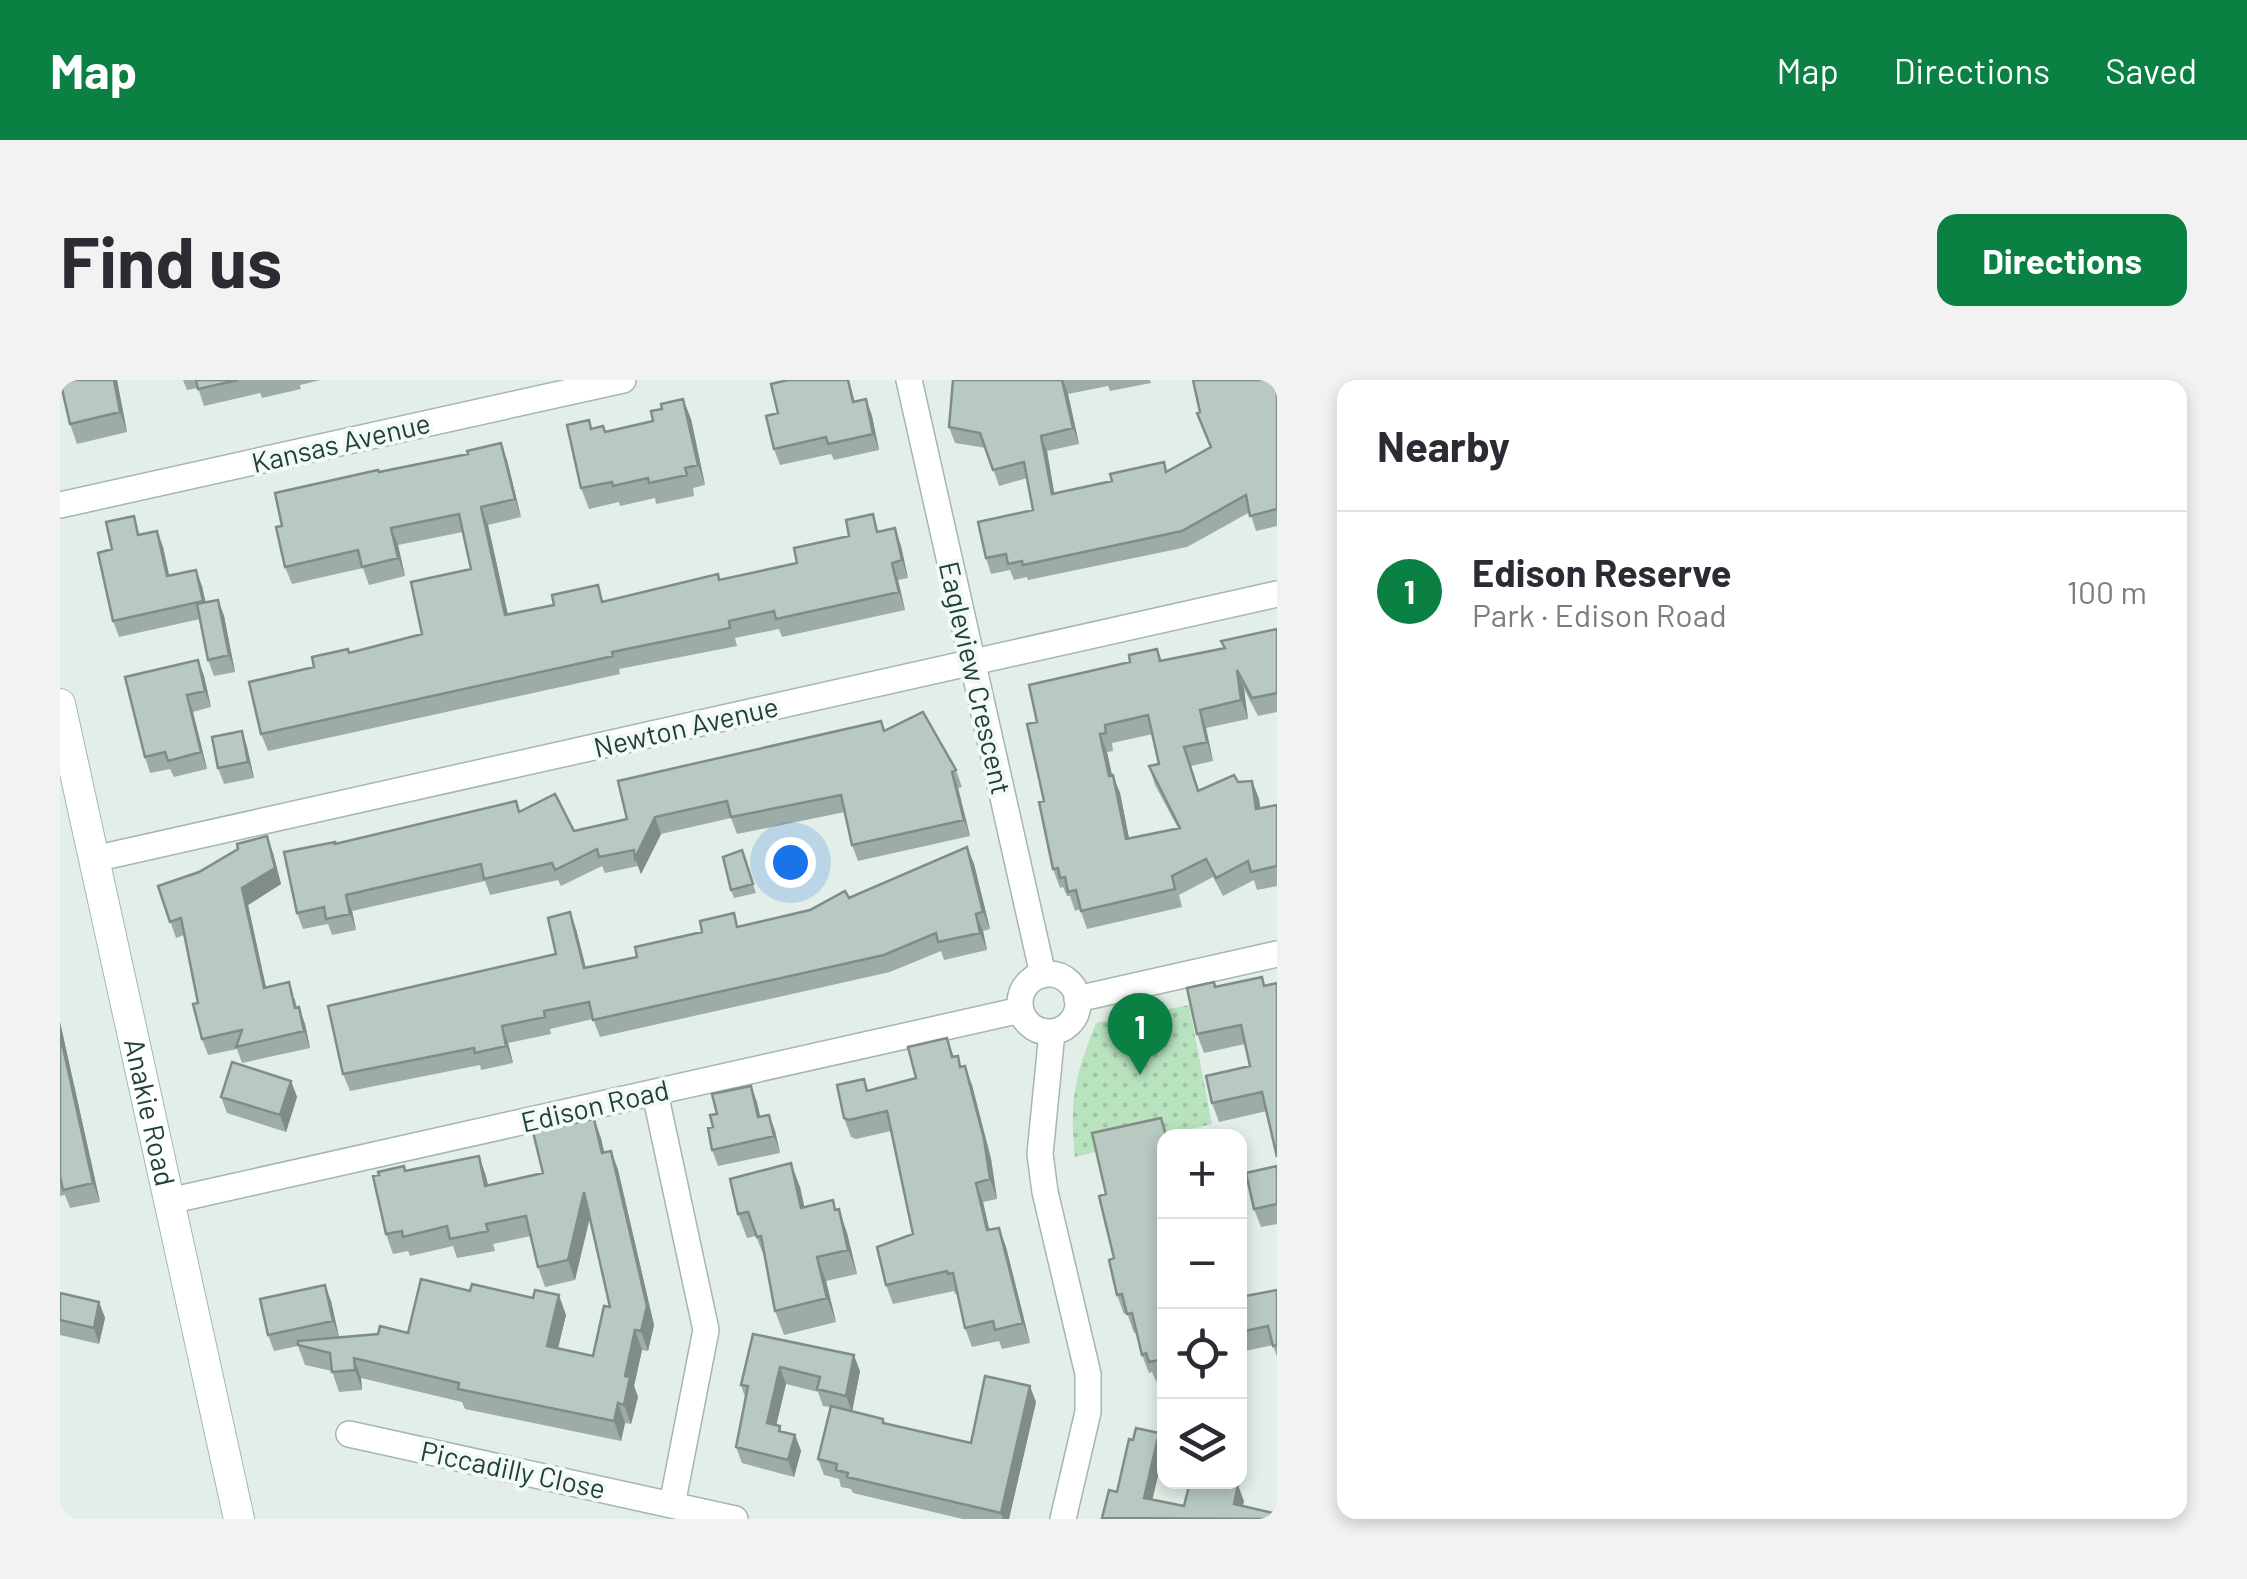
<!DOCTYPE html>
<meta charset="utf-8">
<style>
:root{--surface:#fff;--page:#f2f2f3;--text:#2b2b33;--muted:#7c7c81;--line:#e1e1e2;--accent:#0b8043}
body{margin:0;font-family:Barlow,sans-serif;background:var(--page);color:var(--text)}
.controls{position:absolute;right:30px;bottom:30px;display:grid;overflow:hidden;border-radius:20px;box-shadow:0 5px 15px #0003}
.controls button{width:90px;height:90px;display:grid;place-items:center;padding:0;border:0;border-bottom:2px solid var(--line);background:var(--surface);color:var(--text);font:50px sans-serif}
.you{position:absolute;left:730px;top:482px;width:35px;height:35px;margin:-25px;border:8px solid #fff;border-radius:50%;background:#1a73e8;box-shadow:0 0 0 15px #1a73e833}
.badge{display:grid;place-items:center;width:65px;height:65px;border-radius:50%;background:var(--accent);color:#fff;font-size:32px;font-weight:700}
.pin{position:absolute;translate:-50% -82px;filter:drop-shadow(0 2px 5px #0008)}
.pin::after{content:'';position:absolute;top:52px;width:35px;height:30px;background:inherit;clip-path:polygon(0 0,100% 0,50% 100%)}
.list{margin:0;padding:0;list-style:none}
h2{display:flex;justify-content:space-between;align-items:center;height:130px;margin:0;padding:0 40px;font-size:42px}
h2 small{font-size:32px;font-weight:400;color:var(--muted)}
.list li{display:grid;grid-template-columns:65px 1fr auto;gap:30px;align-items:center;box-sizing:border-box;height:160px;padding:0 40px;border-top:2px solid var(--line)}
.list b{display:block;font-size:38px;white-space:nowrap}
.list p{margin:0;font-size:32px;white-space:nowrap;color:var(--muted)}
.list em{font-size:32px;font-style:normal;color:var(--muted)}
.icon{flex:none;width:55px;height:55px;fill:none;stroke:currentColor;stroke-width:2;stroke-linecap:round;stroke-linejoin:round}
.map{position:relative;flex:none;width:1217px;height:1139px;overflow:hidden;border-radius:20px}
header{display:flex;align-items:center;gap:60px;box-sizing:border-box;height:140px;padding:0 50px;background:var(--accent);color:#fff}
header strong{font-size:48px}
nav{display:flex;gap:55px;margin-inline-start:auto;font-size:35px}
.intro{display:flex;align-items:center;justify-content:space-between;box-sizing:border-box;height:240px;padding:0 60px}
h1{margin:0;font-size:70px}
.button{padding:25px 45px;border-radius:20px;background:var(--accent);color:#fff;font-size:35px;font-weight:700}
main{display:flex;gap:60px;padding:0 60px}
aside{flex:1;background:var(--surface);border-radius:20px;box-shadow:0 5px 15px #0003}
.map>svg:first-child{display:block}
.grass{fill:url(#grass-dots)}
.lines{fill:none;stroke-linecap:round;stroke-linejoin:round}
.minor-casing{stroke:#a4b7ae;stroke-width:28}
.secondary-casing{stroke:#9fbbae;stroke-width:32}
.minor{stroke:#fff;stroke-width:25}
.secondary{stroke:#fff;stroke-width:30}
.wall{fill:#9dada5;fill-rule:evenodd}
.shaded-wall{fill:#808d86}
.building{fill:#b7c9c0;stroke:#808d86;stroke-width:2.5;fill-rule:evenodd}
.labels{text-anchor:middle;stroke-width:8;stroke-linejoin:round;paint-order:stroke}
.street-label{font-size:28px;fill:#204234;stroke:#f3faf6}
</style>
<header>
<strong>Map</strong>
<nav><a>Map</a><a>Directions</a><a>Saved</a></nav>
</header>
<div class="intro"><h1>Find us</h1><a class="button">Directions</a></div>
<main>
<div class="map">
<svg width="1217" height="1139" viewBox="0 0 1217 1139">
<defs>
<pattern id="grass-dots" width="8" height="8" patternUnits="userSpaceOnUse" patternTransform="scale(2.5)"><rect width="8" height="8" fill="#b9e2be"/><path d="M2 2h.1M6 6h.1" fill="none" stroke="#9fc3a4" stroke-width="1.8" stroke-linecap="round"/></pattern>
</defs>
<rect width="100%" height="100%" fill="#e2eee7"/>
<path class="grass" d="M1129 625 1152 744 1015 777C1009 719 1015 697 1036 643Z"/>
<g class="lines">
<g class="minor-casing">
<path id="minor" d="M849 0 983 595
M0 125 563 0
M34 479 1217 214
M960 623a29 29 0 1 1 58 0a29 29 0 1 1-58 0Z
M1017 619 1217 574
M992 652 980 774 985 812 1028 994V1032L1003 1139
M595 713 646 950 612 1125
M109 821 961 630
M289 1054 675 1139"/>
</g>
<g class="secondary-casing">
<g id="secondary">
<path id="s1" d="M0 324 179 1139"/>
</g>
</g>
<use href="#minor" class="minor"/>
<use href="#secondary" class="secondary"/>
</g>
<path class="wall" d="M0 0H57L67 52 17 64 10 44Z
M123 0H261L240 5 241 9 202 18 200 13 144 26 138 8 127 10Z
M728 0H789L795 22 806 19 812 36 819 70 774 80 771 74 720 85 714 69 718 33Z
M893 0H1090L1091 3 1050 11 1048 6 1008 14 1019 64 987 71 994 113 1052 101 1104 82 1107 92 1150 67 1217 0V146L1196 151 1190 132 1127 167 968 200 967 197 954 200 950 190 931 194 926 178 973 130 967 98 939 106 926 68 895 63 889 47Z
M623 19 631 39 645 105 633 108 634 116 596 124 595 118 560 126 559 122 529 129 521 108 529 40 532 49 545 52 593 41 602 29Z
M447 80 461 137 428 145 448 235 544 222 660 200 737 183 819 151 841 166 848 198 838 200 845 230 722 257 719 249 675 258 677 266 559 289 560 294 208 371 201 354 254 287 290 273 362 254 411 189 403 152 338 165 345 196 309 205 303 188 232 204 225 187 222 146 319 92Z
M97 151 103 167 109 196 142 206 145 222 158 220 164 236 175 292 154 296 148 280 140 239 59 257 53 241 52 169 81 154Z
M1217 249V332L1198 336 1184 309 1188 339 1146 348 1153 381 1131 386 1139 410 1192 401 1199 419 1200 428 1217 425V506L1197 510 1194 500 1163 516 1153 497 1119 515 1122 527 1027 549 1020 529 1015 531 1010 516H1007L1003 507 1000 508 993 489 984 421 977 342 1070 282 1097 269 1102 281 1164 268 1161 261ZM1093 354 1099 384 1089 386 1095 405 1118 448 1069 459 1060 413 1052 395 1047 372 1053 371 1052 363Z
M138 280 144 296 151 327 133 332 147 389 114 397 110 389 90 393 85 377Z
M182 351 187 367 194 398 164 404 158 388Z
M825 351 896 390 902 407 898 408 910 456 798 481 792 465 785 432 677 454 671 438 601 454 581 494 578 486 545 493 542 486 501 506 498 500 430 515 425 501 292 531 296 550 272 555 268 544 243 549 237 533 275 464 460 431 514 451 567 439Z
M907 467 914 484 930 549 923 551 927 570 884 580 881 571 830 592 540 657 533 639 490 649 491 654 448 663 453 683 421 690 420 685 290 711 283 694 496 574 516 549 526 588 577 577 679 546 750 530 789 518Z
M682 470 696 513 674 518 671 510Z
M213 473 221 504 188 525 206 608 235 619 237 628 245 644 250 668 182 683 177 669 148 675 142 659 138 623 124 555 116 558 98 506Z
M1202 597 1207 731 1159 742 1152 723 1190 686 1185 664 1144 673 1137 654 1156 607Z
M0 642 40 822 10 828 5 815 0 816Z
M887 658 894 677 912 705 931 779 937 819 923 822 929 850 939 848 946 867 970 963 942 969 939 961 912 967 905 948 898 913 895 914 894 911 833 924 826 905 853 854 831 751 796 759 791 757 784 738 808 711 856 698Z
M231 701 237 717 226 752 167 733 161 717Z
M691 706 700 737 709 735 715 751 720 773 658 786 652 770 653 747 657 734Z
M1101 738 1108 756H1104V999L1096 1001 1092 992 1089 993 1082 975 1077 952 1074 953 1067 933 1064 934 1057 915 1046 814Z
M534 739 544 772 551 771 558 790 594 945 588 971 582 970 574 1006 578 1017 571 1044 565 1043 561 1061 405 1029 402 1022 301 998 302 1010 279 1012 272 991 245 985 238 966 214 971 208 955 271 921 279 957 348 953 506 935 498 968 533 976 550 927 530 838 515 900 485 907 478 887 471 856 433 864 435 871 397 878 393 866 350 876 348 871 333 874 326 854 346 791 419 776 428 805 483 793Z
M1217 786V844L1201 847 1194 829Z
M740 807 744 827 776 829 787 853 797 894 766 901 776 942 724 955 715 931 706 881 696 856 687 858 678 834Z
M1217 910V977L1213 965 1180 972V917Z
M0 913 39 922 45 938 39 964 0 955Z
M693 954 800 991 792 1031 823 1039 825 1044 911 1063 976 1022 949 1139H903L793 1113 791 1109 781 1107 779 1099 764 1095 758 1079 770 1027 763 1026 758 1012 726 1004 716 1045 720 1046 722 1052 735 1055 741 1071 734 1097 682 1083 676 1067 685 1017 681 1005Z"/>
<path class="shaded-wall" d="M54 0H57L67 52 60 32Z
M1003 0 1008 14 1019 64 1013 48Z
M623 19 631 39 645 105 638 85Z
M806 19 812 36 819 70 813 54Z
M981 56 987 71 997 129 992 114Z
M441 63 447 80 461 137 455 119Z
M421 127 428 145 452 253 445 235Z
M331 148 338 165 345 196 338 178Z
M835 148 841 166 848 198 842 180Z
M97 151 103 167 113 213 107 196Z
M832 183 838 200 845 230 839 212Z
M136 190 142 206 149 237 143 221Z
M158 220 164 236 175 292 169 275Z
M138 280 144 296 151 327 145 311Z
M1177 290 1184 309 1188 339 1181 320Z
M127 315 133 332 147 389 141 372Z
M1140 330 1146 348 1153 381 1147 362Z
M182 351 187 367 194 398 188 382Z
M1040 354 1047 372 1056 414 1049 396Z
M892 392 898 408 910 456 904 440Z
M1053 395 1060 413 1073 478 1066 459Z
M1192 401 1199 419 1203 448 1196 429Z
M595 437 601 454 581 494 575 478Z
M207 456 213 473 221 504 188 525 210 625 204 608 182 508Z
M907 467 914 484 930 549 923 532Z
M286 515 292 531 296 550 290 534Z
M510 532 516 549 530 605 524 588Z
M916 534 923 551 927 570 920 553Z
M239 627 245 644 250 668 244 651Z
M0 642 40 822 33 803 0 654Z
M442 646 448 663 453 683 446 666Z
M905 686 912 705 931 779 937 819 930 799Z
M231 701 237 717 226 752 220 735Z
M691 706 697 722 704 753 698 737Z
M709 735 715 751 720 773 714 756Z
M534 739 541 758 549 793 542 773Z
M551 771 558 790 594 945 588 971 581 951Z
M419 776 426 796 433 826 425 806Z
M731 783 740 807 750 852 741 828Z
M916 803 923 822 934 870 927 850Z
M524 812 531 832 515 900 508 880Z
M779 829 787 853 797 894 788 870Z
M939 848 946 867 970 963 963 943Z
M757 877 766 901 776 942 767 918Z
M265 905 271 921 279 957 273 941Z
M499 915 506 935 494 985 487 966Z
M39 922 45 938 39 964 34 948Z
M575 950 582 970 574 1006 578 1017 571 1044 564 1025 565 996Z
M794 975 800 991 792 1032 786 1016Z
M294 978 301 998 302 1010 295 990Z
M720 987 726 1004 713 1059 707 1043Z
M970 1006 976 1022 949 1139H943L941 1133Z
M558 1023 565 1043 561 1061 554 1041Z
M1099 1053 1104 1071 1089 1134 1084 1118Z
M735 1055 741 1071 734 1097 728 1080Z
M1178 1105 1184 1121 1180 1139 1174 1124Z"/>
<path class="building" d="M0 0H54L60 32 10 44Z
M136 0H178L138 9Z
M728 0H788L793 22 806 19 813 54 768 64 766 57 714 69 706 36 718 33 711 4Z
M893 0H1002L1013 48 981 56 992 114 1052 101 1050 94 1104 82 1106 92 1151 67 1137 33 1140 32 1133 0H1217V129L1190 136 1186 115 1122 151 963 185 962 181 948 184 946 174 926 178 918 142 973 130 964 82 933 90 920 53 889 47Z
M623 19 638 85 625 88 627 95 589 103 588 98 553 106 552 102 521 108 507 45 529 40 531 49 543 46 545 52 593 41 591 31 602 29 601 24Z
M441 63 455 119 421 127 445 235 494 225 492 215 538 205 542 222 658 194 659 200 737 183 734 168 789 156 786 140 813 134 817 152 835 148 842 180 832 183 839 212 716 239 714 231 669 241 670 248 552 272 553 276 201 354 189 302 254 287 252 277 288 269 289 273 362 254 351 202 411 189 399 134 331 148 338 178 302 187 298 170 225 187 216 147 222 146 215 113 318 90 319 92 408 74 407 71Z
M74 136 78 155 97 151 107 196 136 190 143 221 53 241 38 173 52 169 46 142Z
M158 220 169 275 148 280 137 224Z
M1217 249V313L1192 318 1177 290 1181 320 1140 330 1147 362 1124 367 1138 411 1174 395 1178 402 1192 401 1196 429 1217 425V486L1191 492 1188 481 1156 498 1146 479 1112 496 1115 509 1021 531 1016 510 1008 512 1005 497 1000 498 998 488 993 489 979 422 984 421 967 344 977 342 969 305 1070 282 1069 275 1097 269 1100 281 1165 268 1161 261ZM1088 335 1099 384 1089 386 1120 448 1066 459 1053 395 1049 396 1040 354 1046 353 1045 345Z
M138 280 145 311 127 315 141 372 108 381 105 372 85 377 65 297Z
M863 332 896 390 892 392 904 440 792 465 781 415 671 437 667 421 595 437 575 478 574 470 539 477 537 469 495 490 492 483 424 499 421 484 286 515 290 534 266 539 264 527 237 533 224 472 275 462V464L456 421 459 432 495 414 514 451 567 439 558 401 821 341 824 351Z
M182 351 188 382 158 388 152 357Z
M207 456 215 488 182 508 204 608 229 602 235 628 239 627 244 651 176 667 182 650 142 659 133 624 138 623 121 538 110 542 98 506 139 492 178 469 177 464Z
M907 467 923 532 916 534 920 553 878 562 876 553 824 575 533 640 529 622 484 631 485 637 442 646 446 666 415 673 414 668 283 694 268 626 496 574 488 538 510 532 524 588 577 577 575 567 642 552 640 541 674 533 677 547 750 530 785 511 789 518Z
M682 470 693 504 671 510 663 477Z
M1202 597 1204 606 1217 603V777L1202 712 1152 723 1146 696 1190 686 1181 645 1137 654 1127 608 1154 602 1155 607Z
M0 654 33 803 3 810 0 796Z
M887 658 892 677 898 676 900 687 905 686 924 759 930 799 916 803 927 850 939 848 963 943 935 950 933 941 905 948 893 893 888 894 887 891 826 905 817 867 853 854 827 731 789 740 784 738 777 705 804 699 807 711 856 698 848 667Z
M172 682 231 701 220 735 161 717Z
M691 706 698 737 709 735 714 756 652 770 648 748 653 747 650 735 657 734 652 714Z
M1101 738 1106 756H1104V979L1089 982 1086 973 1082 975 1072 933 1067 934 1062 914 1057 915 1049 880 1054 878 1039 816 1046 814 1032 753Z
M534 739 542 773 551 771 587 926 581 951 575 950 565 996 570 997 564 1025 558 1023 554 1041 398 1009 399 1003 294 978 295 990 272 992 270 973 238 965V961L318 954 320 946 348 953 361 899 410 911 412 904 473 918 475 910 499 915 487 966 533 976 544 926 550 927 524 812 508 880 478 887 466 836 426 844 428 851 390 859 387 846 343 857 342 851 326 854 313 796 319 795 318 792 344 786 345 791 419 776 425 806 483 793 473 752Z
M731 783 741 828 773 820 775 830 779 829 788 870 757 877 767 918 715 931 701 856 697 857 688 832 678 834 670 799Z
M1217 786V824L1194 829 1186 793Z
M265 905 273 941 208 955 200 919Z
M1217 910V965L1213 966 1208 946 1180 952V917Z
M0 913 39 922 34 948 0 940Z
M693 954 794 975 786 1016 757 1009 760 997 720 987 707 1043 720 1046 719 1051 735 1055 728 1080 676 1067 688 1006 681 1005Z
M925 996 970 1006 941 1133 787 1097 788 1093 776 1090 777 1084 758 1079 771 1026 823 1039V1043L911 1063Z
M1076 1048 1099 1053 1084 1118 1124 1126 1130 1102H1162L1178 1105 1174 1124 1217 1134V1139L1042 1138 1049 1110 1057 1112 1069 1059 1073 1060Z"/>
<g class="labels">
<g class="street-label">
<text transform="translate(281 63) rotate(-13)" y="10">Kansas Avenue</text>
<text transform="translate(915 298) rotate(77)" y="10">Eagleview Crescent</text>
<text transform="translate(626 347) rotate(-13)" y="10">Newton Avenue</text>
<text transform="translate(535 726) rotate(-13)" y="10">Edison Road</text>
<text dy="10" stroke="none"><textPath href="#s1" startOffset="418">Anakie Road</textPath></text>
<text transform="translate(453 1090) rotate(12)" y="10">Piccadilly Close</text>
</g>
</g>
</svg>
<div class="controls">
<button>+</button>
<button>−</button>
<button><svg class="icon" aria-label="locate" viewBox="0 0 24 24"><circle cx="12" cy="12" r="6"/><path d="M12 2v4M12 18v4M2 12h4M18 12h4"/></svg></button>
<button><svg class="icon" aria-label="layers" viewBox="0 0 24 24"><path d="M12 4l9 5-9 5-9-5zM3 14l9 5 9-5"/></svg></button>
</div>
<div class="you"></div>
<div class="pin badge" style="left:1080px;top:695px">1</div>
</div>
<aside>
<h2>Nearby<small></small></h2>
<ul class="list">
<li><span class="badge">1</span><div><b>Edison Reserve</b><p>Park · Edison Road</p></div><em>100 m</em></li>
</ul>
</aside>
</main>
